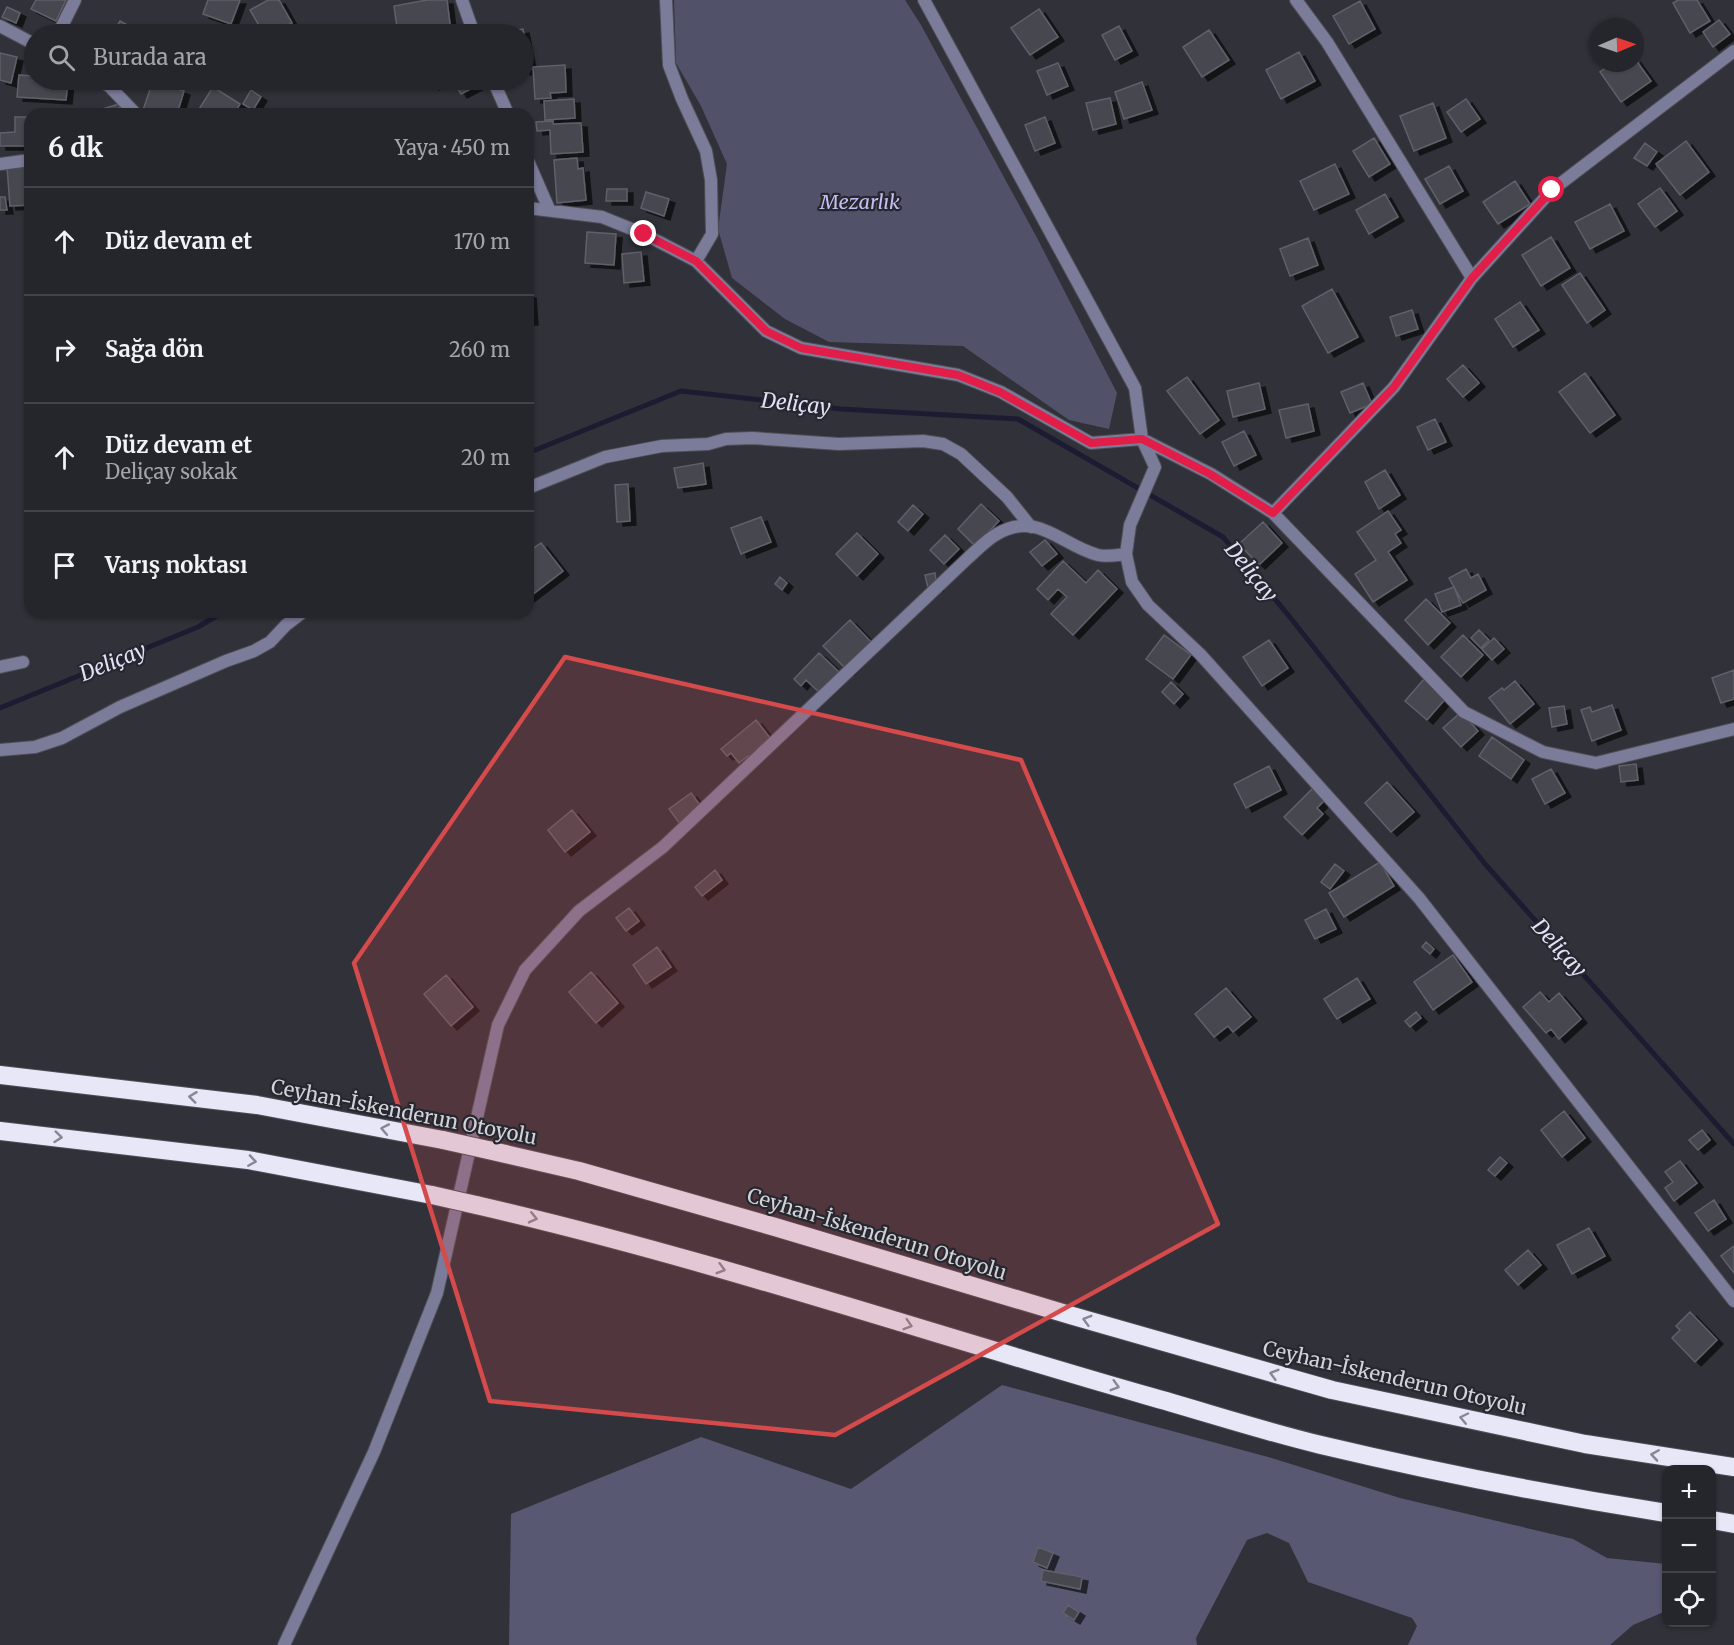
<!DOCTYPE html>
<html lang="tr">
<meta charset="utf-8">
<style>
:root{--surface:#25252c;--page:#2d2d34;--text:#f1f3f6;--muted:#a3a5a9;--line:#424248}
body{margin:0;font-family:Merriweather,serif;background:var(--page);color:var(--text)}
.controls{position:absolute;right:18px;bottom:18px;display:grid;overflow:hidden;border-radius:12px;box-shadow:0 2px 4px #0004}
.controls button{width:54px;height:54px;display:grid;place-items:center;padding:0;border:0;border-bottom:2px solid var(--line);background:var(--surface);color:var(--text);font:30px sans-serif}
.compass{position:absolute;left:1590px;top:18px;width:54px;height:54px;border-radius:50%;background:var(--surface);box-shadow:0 2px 4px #0004;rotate:88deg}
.stop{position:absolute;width:18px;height:18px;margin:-14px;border:4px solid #e11d48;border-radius:50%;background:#fff}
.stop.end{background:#e11d48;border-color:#fff;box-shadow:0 2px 6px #0008}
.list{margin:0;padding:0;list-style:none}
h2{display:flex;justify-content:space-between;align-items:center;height:78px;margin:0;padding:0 24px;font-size:26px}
h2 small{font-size:20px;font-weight:400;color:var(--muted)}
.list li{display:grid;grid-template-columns:39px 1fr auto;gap:18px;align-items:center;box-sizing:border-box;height:108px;padding:0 24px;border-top:2px solid var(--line)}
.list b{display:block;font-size:22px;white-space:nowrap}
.list p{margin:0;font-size:20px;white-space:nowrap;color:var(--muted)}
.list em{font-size:20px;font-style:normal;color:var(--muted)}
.icon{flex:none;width:33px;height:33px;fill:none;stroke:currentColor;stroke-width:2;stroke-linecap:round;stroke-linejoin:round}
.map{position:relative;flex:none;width:1734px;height:1645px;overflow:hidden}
.search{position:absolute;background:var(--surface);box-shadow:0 2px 4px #0004;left:24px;top:24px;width:510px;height:66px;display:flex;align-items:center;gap:15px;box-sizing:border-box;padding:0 21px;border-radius:33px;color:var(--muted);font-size:22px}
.panel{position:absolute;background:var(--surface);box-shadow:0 2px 4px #0004;left:24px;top:108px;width:510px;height:510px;border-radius:18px}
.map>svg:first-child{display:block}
.green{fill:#52516a}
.forest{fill:#585873}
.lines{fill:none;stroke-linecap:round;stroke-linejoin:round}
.stream{stroke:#1d1b32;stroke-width:5}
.building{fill:#46464f;stroke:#60606a;stroke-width:1.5;filter:url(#shadow)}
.street-casing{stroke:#4e4e56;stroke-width:14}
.highway-casing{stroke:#4e4e56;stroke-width:20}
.street{stroke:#7b7b9a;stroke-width:12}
.highway{stroke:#e7e7f7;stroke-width:18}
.highway-bridge-casing{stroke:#4e4e56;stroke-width:20;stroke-linecap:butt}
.highway-bridge{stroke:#e7e7f7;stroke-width:18}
.oneway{stroke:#878794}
.route{stroke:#e11d48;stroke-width:8}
.marked{fill:#d54a4b;fill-opacity:0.2;stroke:#d54a4b;stroke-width:4.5;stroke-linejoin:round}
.labels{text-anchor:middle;stroke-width:4.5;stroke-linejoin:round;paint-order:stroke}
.park-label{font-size:20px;font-style:italic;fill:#c1bff4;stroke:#272730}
.street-label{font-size:20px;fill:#d2d2d8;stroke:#272730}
.water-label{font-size:21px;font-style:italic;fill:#e1e1f7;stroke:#272730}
</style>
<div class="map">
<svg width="1734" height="1645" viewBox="0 0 1734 1645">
<defs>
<filter id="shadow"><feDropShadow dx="6" dy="4" stdDeviation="0" flood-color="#0009"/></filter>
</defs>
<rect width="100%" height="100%" fill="#31313a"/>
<path class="green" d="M674 0H905L921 25 1036 236 1117 393 1109 429 1069 420 963 346 829 342 785 319 732 278 718 229 727 164 701 106 676 63Z"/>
<path class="forest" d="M1002 1385 1268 1457 1400 1498 1573 1539 1607 1558 1666 1564V1611L1633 1625 1610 1645H1408L1417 1626 1412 1618 1308 1582 1289 1543 1267 1533 1247 1540 1196 1638 1197 1645H509L511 1514 701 1437 851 1489Z"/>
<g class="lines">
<path class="stream" d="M528 453 681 391 841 409 1018 419 1223 537 1289 616 1486 865 1734 1144
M0 708 198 627 223 612"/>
</g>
<path class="building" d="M36 0H66L56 21 31 9Z
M208 0H240L231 24 203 14Z
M268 0H279L292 23 272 34H264L250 10Z
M427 0H447L451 32 432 34H398L394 6Z
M1678 0H1697L1710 21 1690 33 1673 3Z
M1360 1 1375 29 1349 44 1333 16Z
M7 7 20 13 16 23 2 17Z
M1039 9 1058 37 1030 55 1011 28Z
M1719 20 1730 34 1713 47 1703 32Z
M120 21 144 34H112Z
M1119 26 1132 51 1115 60 1102 35Z
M523 29 531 69 524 71V34H493Z
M1209 30 1229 60 1202 77 1183 47Z
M1299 52 1315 81 1281 99 1266 70Z
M0 53 17 57 11 83 0 80Z
M1635 59 1651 81 1621 102 1600 72 1612 63H1635Z
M1058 63 1068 86 1047 95 1037 71Z
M565 65 566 92 550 93 551 98 535 99 533 67Z
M19 75 34 76V80H68L66 100 17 97Z
M431 80H451L433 86Z
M453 80H477L480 84 461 94Z
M153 81 184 91 177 114H155L143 110Z
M1142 82 1152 110 1124 119 1115 92Z
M213 87 240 104 234 114H196Z
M251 90 261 97 253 110 243 104Z
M1110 98 1116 124 1093 130 1086 103Z
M574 99 575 118 545 120 544 101Z
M1466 99 1480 119 1461 132 1447 112Z
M1433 103 1446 138 1414 151 1400 116Z
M119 104 122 114H97L96 111Z
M70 109 71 114H41V110Z
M15 117H30V146H0V133L15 132Z
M1045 117 1055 143 1035 151 1025 125Z
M553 121V124L581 123 583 152 551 154 550 130 537 131 536 122Z
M1374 138 1390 164 1369 177 1353 151Z
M1686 141 1709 172 1680 195 1656 164Z
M1645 143 1657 152 1647 166 1634 158Z
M577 158 578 169 583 168 586 200 557 203 554 160Z
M1335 164 1349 194 1314 210 1300 181Z
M30 165V205L10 206 7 167Z
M1449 166 1463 191 1440 204 1425 179Z
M1515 181 1530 204 1498 224 1483 202Z
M1660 188 1677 211 1655 227 1638 204Z
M607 189H627V201H606Z
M646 192 669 199 664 216 641 208Z
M1385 194 1398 217 1369 234 1356 210Z
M0 197H5L7 210H0Z
M1610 204 1624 231 1590 249 1575 222Z
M587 232 616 234 614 265 585 263Z
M1551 237 1570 268 1541 286 1522 255Z
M1308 238 1318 265 1290 276 1280 249Z
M641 252 644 281 624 283 622 254Z
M1580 273 1605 310 1587 323 1562 285Z
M1332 289 1358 337 1328 353 1302 306Z
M528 294H530L532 321H528Z
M1520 302 1539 330 1513 347 1495 319Z
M1412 310 1418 329 1396 336 1390 317Z
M1463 365 1479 383 1463 397 1447 379Z
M1585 373 1615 415 1590 433 1559 392Z
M1187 377 1219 420 1200 434 1167 391Z
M1259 383 1265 409 1233 417 1227 391Z
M1363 383 1372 404 1350 413 1341 392Z
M1308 404 1314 431 1286 438 1279 410Z
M1435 419 1446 442 1428 450 1417 427Z
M1244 431 1256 455 1234 466 1222 442Z
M703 463 706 484 678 488 674 468Z
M1385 470 1400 495 1379 509 1365 482Z
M628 484 630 521 617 522 615 485Z
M981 504 999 521 975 546 958 529Z
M913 505 923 514 908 531 898 522Z
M1388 511 1401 530 1395 534 1401 543 1388 552 1407 580 1373 602 1355 574 1376 560 1357 532Z
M761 517 771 542 741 554 731 528Z
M1263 522 1282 543 1259 565 1239 544Z
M857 533 878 554 857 576 836 554Z
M945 535 959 549 944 564 930 550Z
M1045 540 1057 554 1042 566 1030 552Z
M541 543 563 571 528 598V552Z
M1063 561 1086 583 1098 570 1117 589 1073 635 1051 614 1067 597 1058 589 1048 600 1037 589Z
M1466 569 1471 578 1478 574 1486 590 1463 603 1449 578Z
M935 573 937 587 928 588 925 575Z
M780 577 787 583 782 590 775 584Z
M1454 587 1461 605 1442 612 1435 594Z
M1426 599 1450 623 1428 645 1405 620Z
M850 620 874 645 848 671 823 646Z
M1479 630 1489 640 1481 648 1471 638Z
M1164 635 1191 655 1173 679 1146 659Z
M1463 635 1483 655 1461 677 1441 657Z
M1494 638 1504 649 1492 660 1482 649Z
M1269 640 1288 668 1262 686 1243 657Z
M819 653 839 672 820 693 806 680 801 686 794 679Z
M1734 670V699L1721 703 1712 678Z
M1425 678 1447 697 1427 720 1405 701Z
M1515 681 1534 704 1510 724 1489 698 1502 688 1504 690Z
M1171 682 1183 694 1174 704 1162 692Z
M1612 705 1621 730 1592 741 1581 710 1590 707 1592 712Z
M1564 706 1567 724 1552 727 1549 708Z
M1461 712 1478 731 1461 747 1443 728Z
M756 720 770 738 758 748 760 750 750 759 748 756 739 763 731 753 727 756 721 749Z
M1492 737 1524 760 1511 779 1479 756Z
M1636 764 1638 780 1621 782 1619 766Z
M1269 766 1281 790 1246 808 1234 784Z
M1551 769 1565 793 1545 804 1532 779Z
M1387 782 1414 812 1391 832 1365 803Z
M1315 786 1327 798 1317 808 1323 814 1302 835 1284 817Z
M691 793 702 808 680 824 669 809Z
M572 810 590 832 565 852 548 830Z
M1380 862 1394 886 1344 917 1329 893Z
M1335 864 1344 871 1330 889 1321 882Z
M715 870 722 880 702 896 695 887Z
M629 908 639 921 626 931 616 918Z
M1326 909 1336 929 1315 939 1305 920Z
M1426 942 1434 949 1430 954 1422 947Z
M657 947 671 967 646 984 633 965Z
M1453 955 1472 982 1433 1010 1414 982Z
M591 972 618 1003 596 1023 569 992Z
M446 975 473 1007 451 1026 424 994Z
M1357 978 1370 999 1337 1019 1324 999Z
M1226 988 1251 1017 1233 1032 1228 1026 1214 1037 1195 1014Z
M1540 992 1549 1002 1559 993 1581 1019 1559 1039 1551 1029 1546 1033 1523 1007Z
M1416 1012 1421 1018 1410 1027 1405 1021Z
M1564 1111 1585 1138 1562 1157 1541 1130Z
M1702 1130 1710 1140 1698 1150 1689 1140Z
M1500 1157 1507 1163 1495 1176 1488 1170Z
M1680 1161 1697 1183 1674 1201 1665 1188 1673 1182 1665 1172Z
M1714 1200 1726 1219 1708 1231 1695 1213Z
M1589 1228 1605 1256 1572 1274 1557 1245Z
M1734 1246V1273L1721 1256Z
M1528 1250 1541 1265 1518 1285 1505 1270Z
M1690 1312 1717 1340 1695 1362 1672 1338 1680 1330 1676 1326Z
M1038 1547 1053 1553 1047 1568 1033 1562Z
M1043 1570 1082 1577 1080 1589 1041 1581Z
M1068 1605 1079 1612 1074 1620 1063 1613Z"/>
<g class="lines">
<g class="street-casing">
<path id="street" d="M462 0 474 34
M666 0 669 65 682 99 706 151 711 180 712 234 696 261
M924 0 1135 388 1142 439 1155 467 1130 525 1126 554 1132 582 1148 605 1200 654 1419 898 1734 1301
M1296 0 1327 42 1472 278
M0 26 34 44
M58 34 75 0
M315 34H319
M98 80 109 86 136 114
M493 80 508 114
M528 161 549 209
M0 164 30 160
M528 208 602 217 644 234 696 261 766 331 801 348 958 375 1001 392 1091 443 1142 439 1211 474 1273 513 1464 712 1543 752 1596 763 1734 729
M528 488 605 457 662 446 708 444 726 439 752 438 839 444 923 441 943 444 961 454 1007 497 1031 527
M1273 513 1394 387 1472 278 1552 190 1734 51
M0 667 23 662
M0 750 35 747 62 738 120 707 226 661 254 651 270 642 286 625 303 612
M284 1645 374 1452 437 1293 498 1025 525 970 579 911 663 847 968 558C977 550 986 540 997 534 1038 510 1062 546 1098 555 1107 557 1118 555 1126 554"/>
</g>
<g class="highway-casing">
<path id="highway" d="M0 1075 257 1105 443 1140
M0 1131 248 1160 432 1195
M488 1150 579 1171 775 1227 1073 1316 1332 1390 1585 1444 1734 1467
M476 1205C703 1257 924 1332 1148 1396 1205 1412 1263 1431 1321 1445 1435 1472 1551 1495 1666 1513
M1712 1520 1734 1524"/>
</g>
<use href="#street" class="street"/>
<use href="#highway" class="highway"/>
<g class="highway-bridge-casing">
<path id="highway-bridge" d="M443 1140 488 1150
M432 1195 476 1205"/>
</g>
<use href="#highway-bridge" class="highway-bridge"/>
</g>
<defs><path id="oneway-chevron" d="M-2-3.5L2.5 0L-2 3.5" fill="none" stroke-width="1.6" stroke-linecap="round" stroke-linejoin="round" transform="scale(1.5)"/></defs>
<g class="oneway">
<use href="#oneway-chevron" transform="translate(193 1097) rotate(-173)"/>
<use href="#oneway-chevron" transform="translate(385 1129) rotate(-169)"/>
<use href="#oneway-chevron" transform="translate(58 1137) rotate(6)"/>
<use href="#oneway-chevron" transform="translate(252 1161) rotate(9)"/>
<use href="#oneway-chevron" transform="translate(533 1218) rotate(13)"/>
<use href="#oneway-chevron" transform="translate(721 1269) rotate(16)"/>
<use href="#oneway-chevron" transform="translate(1087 1320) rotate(-164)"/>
<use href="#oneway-chevron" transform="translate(908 1325) rotate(17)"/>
<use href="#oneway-chevron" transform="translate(1274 1374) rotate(-164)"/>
<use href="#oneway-chevron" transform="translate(1115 1386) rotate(16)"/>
<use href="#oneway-chevron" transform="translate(1464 1418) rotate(-168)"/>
<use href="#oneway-chevron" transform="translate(1655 1455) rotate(-171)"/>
</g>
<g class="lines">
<path class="route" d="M644 234 696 261 766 331 801 348 958 375 1000 392 1091 443 1142 439 1210 474 1273 513 1394 387 1472 278 1552 190"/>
</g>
<path class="marked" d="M565 657 1021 760 1218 1224 835 1435 490 1401 354 963Z"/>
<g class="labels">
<g class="park-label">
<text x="860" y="209">Mezarlık</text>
</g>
<g class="street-label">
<text transform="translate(404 1112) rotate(11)" y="7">Ceyhan-İskenderun Otoyolu</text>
<text transform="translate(877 1234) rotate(17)" y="7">Ceyhan-İskenderun Otoyolu</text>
<text transform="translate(1395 1378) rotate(13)" y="7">Ceyhan-İskenderun Otoyolu</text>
</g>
<g class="water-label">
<text transform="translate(796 404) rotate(6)" y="7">Deliçay</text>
<text transform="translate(1251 572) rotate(51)" y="7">Deliçay</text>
<text transform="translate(113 662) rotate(-22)" y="7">Deliçay</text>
<text transform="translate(1559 948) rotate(48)" y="7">Deliçay</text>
</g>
</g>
</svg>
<div class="controls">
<button>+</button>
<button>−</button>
<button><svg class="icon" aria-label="locate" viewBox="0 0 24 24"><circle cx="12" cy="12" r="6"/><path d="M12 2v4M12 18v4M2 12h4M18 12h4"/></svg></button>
</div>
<svg class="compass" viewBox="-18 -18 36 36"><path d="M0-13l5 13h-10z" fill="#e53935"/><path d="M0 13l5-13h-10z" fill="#a3a5a9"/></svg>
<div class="stop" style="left:1552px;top:190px"></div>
<div class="stop end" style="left:644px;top:234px"></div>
<div class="search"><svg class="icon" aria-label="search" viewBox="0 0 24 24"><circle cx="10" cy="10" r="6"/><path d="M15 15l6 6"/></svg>Burada ara</div>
<section class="panel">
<h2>6 dk<small>Yaya · 450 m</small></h2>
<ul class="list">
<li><svg class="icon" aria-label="ahead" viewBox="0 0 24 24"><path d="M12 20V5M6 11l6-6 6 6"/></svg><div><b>Düz devam et</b></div><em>170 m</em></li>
<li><svg class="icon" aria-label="right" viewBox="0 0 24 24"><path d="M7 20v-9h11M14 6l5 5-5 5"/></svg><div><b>Sağa dön</b></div><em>260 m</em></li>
<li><svg class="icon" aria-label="ahead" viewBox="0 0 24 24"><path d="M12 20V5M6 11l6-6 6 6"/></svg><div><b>Düz devam et</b><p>Deliçay sokak</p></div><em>20 m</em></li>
<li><svg class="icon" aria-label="arrive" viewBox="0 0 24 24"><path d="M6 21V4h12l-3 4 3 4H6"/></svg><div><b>Varış noktası</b></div></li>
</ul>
</section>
</div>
